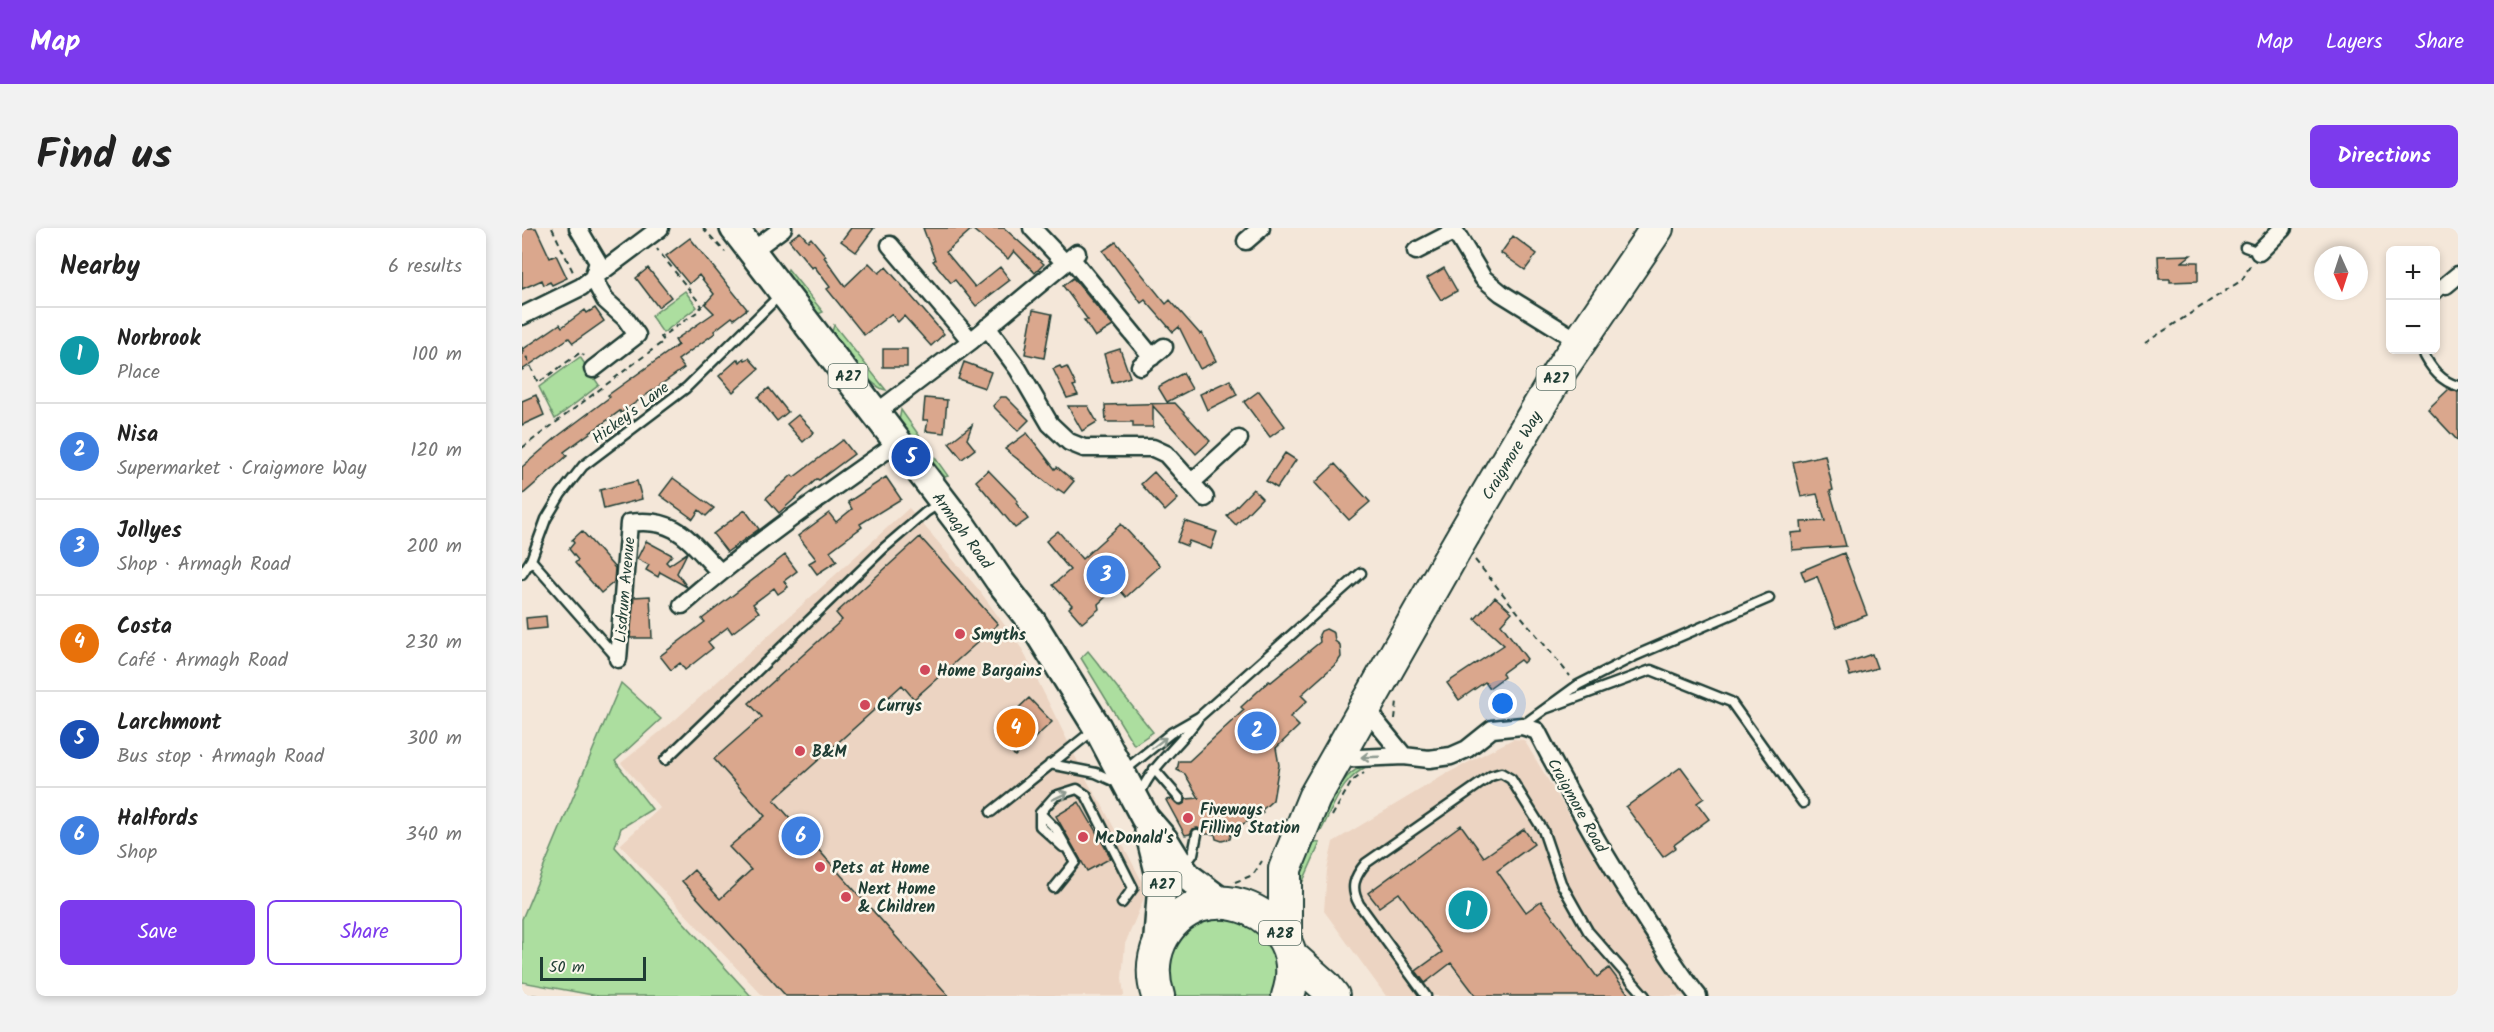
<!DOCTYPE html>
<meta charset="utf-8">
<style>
:root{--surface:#fff;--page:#f2f2f2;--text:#222;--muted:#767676;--line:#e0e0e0;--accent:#7c3aed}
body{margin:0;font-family:Kalam,sans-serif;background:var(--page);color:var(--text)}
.controls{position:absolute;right:18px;top:18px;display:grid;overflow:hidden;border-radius:9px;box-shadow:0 3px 9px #0003}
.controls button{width:54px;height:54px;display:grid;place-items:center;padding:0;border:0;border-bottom:2px solid var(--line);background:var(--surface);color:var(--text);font:30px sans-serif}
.compass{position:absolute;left:1792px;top:18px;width:54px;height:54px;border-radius:50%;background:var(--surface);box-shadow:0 3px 9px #0003;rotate:177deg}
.scale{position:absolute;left:18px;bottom:15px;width:106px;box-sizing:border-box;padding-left:6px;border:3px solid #1f3d34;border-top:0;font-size:16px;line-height:21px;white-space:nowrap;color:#1f3d34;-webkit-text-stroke:4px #fbf7ec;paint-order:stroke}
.you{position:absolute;left:981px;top:476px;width:21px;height:21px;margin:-15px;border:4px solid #fff;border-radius:50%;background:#1a73e8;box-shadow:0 0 0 9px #1a73e833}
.badge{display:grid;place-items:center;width:39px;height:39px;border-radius:50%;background:var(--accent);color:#fff;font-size:20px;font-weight:700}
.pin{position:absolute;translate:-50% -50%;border:3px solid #fff;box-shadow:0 2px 6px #0006}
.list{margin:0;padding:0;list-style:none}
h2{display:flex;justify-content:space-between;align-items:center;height:78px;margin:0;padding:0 24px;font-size:26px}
h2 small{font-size:20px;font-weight:400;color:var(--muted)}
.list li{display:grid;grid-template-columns:39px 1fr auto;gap:18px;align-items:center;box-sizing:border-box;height:96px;padding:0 24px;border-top:2px solid var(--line)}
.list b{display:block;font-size:22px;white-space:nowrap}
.list p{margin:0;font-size:20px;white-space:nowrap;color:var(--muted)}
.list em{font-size:20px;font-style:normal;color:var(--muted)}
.actions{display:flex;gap:12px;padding:18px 24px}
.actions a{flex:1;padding:14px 0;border:2px solid var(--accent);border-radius:9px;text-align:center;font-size:21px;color:var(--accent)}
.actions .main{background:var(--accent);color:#fff}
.map{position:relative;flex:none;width:1936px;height:768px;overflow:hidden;border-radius:9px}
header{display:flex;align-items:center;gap:36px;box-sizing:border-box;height:84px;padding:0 30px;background:var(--accent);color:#fff}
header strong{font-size:28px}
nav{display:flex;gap:33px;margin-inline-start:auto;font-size:21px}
.intro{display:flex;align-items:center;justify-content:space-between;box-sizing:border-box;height:144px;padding:0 36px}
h1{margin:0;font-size:42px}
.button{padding:15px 27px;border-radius:9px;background:var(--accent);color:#fff;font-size:21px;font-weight:700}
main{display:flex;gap:36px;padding:0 36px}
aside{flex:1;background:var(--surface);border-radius:9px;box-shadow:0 3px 9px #0003}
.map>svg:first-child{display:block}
.built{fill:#ecd4c2}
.green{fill:#acde9f;stroke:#668e6a;stroke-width:1.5}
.building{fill:#daa78d;stroke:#1f3d34;stroke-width:1.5}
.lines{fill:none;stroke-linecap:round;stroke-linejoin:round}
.lane-casing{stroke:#1f3d34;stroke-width:13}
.street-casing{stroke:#1f3d34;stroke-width:21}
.primary-casing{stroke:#1f3d34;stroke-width:32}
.highway-casing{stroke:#1f3d34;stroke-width:36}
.path{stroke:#1f3d34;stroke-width:2;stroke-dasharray:6 4.5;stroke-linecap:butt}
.lane{stroke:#fbf7ec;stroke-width:8}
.street{stroke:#fbf7ec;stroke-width:16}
.primary{stroke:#fbf7ec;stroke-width:27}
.highway{stroke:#fbf7ec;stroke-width:32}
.highway-bridge-casing{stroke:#1f3d34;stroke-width:36;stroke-linecap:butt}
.highway-bridge{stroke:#fbf7ec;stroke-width:32}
.oneway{stroke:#8d9a90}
.poi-dot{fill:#d1495b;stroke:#fbf7ec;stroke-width:2}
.labels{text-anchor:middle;stroke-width:5;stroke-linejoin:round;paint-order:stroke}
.shield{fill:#fbf7ec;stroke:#61756b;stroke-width:1.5}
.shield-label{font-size:15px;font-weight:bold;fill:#1f3d34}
.street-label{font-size:16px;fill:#1f3d34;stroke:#fbf7ec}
.poi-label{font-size:16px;font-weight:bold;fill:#1f3d34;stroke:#fbf7ec;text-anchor:start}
</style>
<header>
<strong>Map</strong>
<nav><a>Map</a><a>Layers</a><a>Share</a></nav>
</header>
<div class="intro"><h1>Find us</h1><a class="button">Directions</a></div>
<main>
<aside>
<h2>Nearby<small>6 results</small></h2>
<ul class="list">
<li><span class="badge" style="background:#0f9aa8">1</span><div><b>Norbrook</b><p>Place</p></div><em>100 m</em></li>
<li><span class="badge" style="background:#3f7fe0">2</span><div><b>Nisa</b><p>Supermarket · Craigmore Way</p></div><em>120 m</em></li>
<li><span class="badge" style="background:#3f7fe0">3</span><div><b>Jollyes</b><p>Shop · Armagh Road</p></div><em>200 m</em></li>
<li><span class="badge" style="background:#e8710a">4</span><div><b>Costa</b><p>Café · Armagh Road</p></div><em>230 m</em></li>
<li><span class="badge" style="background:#1a4fb4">5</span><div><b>Larchmont</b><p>Bus stop · Armagh Road</p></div><em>300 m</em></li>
<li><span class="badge" style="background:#3f7fe0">6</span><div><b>Halfords</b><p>Shop</p></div><em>340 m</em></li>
</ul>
<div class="actions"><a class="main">Save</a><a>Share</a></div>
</aside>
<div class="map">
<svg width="1936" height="768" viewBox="0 0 1936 768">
<rect width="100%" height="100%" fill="#f4e7d9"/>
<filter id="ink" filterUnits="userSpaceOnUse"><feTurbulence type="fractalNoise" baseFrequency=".0167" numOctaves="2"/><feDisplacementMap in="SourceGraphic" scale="12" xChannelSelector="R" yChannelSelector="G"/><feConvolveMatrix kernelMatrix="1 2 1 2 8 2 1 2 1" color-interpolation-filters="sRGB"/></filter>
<g filter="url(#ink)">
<path class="built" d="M387 280 457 362 500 421 568 558 579 575 625 663 603 716 600 750 602 768H241L98 617 138 580 99 535 154 491Z
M991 511 1002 512 1101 676 1166 768H864L802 683 805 642 811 614 924 546Z"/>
<path class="green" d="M266 41 301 84 296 86 264 46Z
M163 63 175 79 141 105 129 88Z
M312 97 364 162C347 160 321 118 310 104Z
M58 129 77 157 33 191 17 159Z
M379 182 426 248 423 249 377 193Z
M566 423 631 504 612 517 559 430Z
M99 455 139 491 93 533 130 581 99 600 93 619 229 768H76L0 754V691Z
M849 536C818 552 814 574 799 603L797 602C809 576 817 542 849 536Z
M791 614 798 615 778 660H773Z
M694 688 731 695 756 723V768H649C645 758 646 751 647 740 651 707 663 697 694 688Z"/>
<path class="building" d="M0 0H14L28 30 34 27 45 50 30 57 28 54 22 57 20 52 0 61Z
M329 0H352L334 24 319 13Z
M401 0H482L522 36 513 45 492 23 486 31 450 1 424 24 453 59 478 39 488 52 454 78 433 52 429 55 411 33 413 32Z
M278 4 286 13 289 10 304 28 302 29 323 58 347 35 357 45 364 39 422 106 409 118 382 88 376 94 369 86 342 107 305 61 308 59 292 38 290 40 267 12Z
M991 8 1015 26 1003 42 979 25Z
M168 10 225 81 212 91 210 89 192 103 193 105 156 132 162 140 99 185 98 183 42 224 45 228 0 267V239L36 208 88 169 86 167 156 117 153 112 192 85 183 76 192 66 177 47 167 56 144 28Z
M594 14 644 76 648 72 678 106 680 105 694 133 678 141 657 99 651 104 623 72 619 75 581 23Z
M1669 27 1660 34H1676V53L1648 54V51H1637L1636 28Z
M126 40 149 69 136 79 114 50Z
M922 40 935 63 919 72 905 50Z
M551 50 591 98 573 109 562 92H566L541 58Z
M73 80 82 93 51 115 47 110 0 142V122L38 96 40 99 63 82 65 85Z
M511 82 530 86 522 130 503 126Z
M361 121H385V139H361Z
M598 121 608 149 590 155 582 126Z
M222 130 223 132 227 130 237 141 211 164 197 148 216 131 218 134Z
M442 134 469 144 463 160 436 151Z
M538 138 540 141 545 139 554 157 551 158 556 167 545 170 531 141Z
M661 145 670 161 645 174 636 159Z
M708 152 715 167 685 182 678 166Z
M247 160 266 184 255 193 236 169Z
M1927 161 1936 164V213L1906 181Z
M737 163 763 198 748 209 722 174Z
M14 167 22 187 0 197V173Z
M479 169H484L507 192 496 203 471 178Z
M403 170 425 172 422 205 404 203 406 192H401Z
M653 175 688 213 674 226 631 178V199H611V194H584L583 177Z
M546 178H566L575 194 560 203Z
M276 187 292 204 281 214 265 196Z
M450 197 445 211 453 221 440 231 427 215Z
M505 205 533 241 535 239 552 253 542 265 536 261 535 263 483 221Z
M321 212 332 226 297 252 295 251 257 285 244 270 270 247 272 249Z
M763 225 774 232 755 260 744 253Z
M1303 227 1311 262 1308 263 1324 318 1270 322 1269 305 1280 304 1279 294 1303 293 1295 266 1279 269 1271 234Z
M813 236 848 274 827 292 793 255Z
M466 242 496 273 494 275 506 291 493 300 454 253Z
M632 244 656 271 643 283 619 256Z
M364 249 379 271 338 296 340 299 308 323 315 333 295 346 287 335 294 331 276 308 307 285 314 294 330 281 326 274Z
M151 250 192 280 184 288 177 282 171 291 138 267Z
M115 253 120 271 82 281 78 262Z
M731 261 740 270 714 297 705 288Z
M223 282 237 301 205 324 191 306Z
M663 293 695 304 689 321 667 313 665 318 655 314Z
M599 296 638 338 604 369 595 359 576 376 577 381 560 395 547 380 550 377 531 357 548 342 524 313 536 303 560 331Z
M60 303 93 340 92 354 79 365 53 335 56 332 47 321 52 315 50 312Z
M398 309 476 396 392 471 380 457 252 572 427 768H264L160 653 172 642 198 671 229 642 207 619 243 588 192 531 240 489 227 475 320 392 314 385Z
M124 313 150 327 144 334 147 337 165 325 155 345 165 359 138 344 136 349 124 342 127 337 115 331Z
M1322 325 1345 387 1314 399 1295 348 1283 353 1279 343Z
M263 327 275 343 262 353 266 359 256 366 252 360 231 376 237 384 210 405 206 399 186 414 191 420 163 442 158 435 149 442 138 428 183 394 180 391Z
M128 368 130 410H108L112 369Z
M973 369 990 384 979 396 1005 431 1001 435 998 432 980 445 982 449 967 460 963 454 937 472 925 455 982 417 953 391Z
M24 388 25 400 5 402 4 390Z
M804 401 812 405 813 413 818 417 819 429 815 435 779 467 785 473 768 489 777 498 754 520 757 537 751 572 740 582 741 585 710 602 708 611 700 613 694 611 693 606H681L676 600 671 601 668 606 663 607 644 572 650 571 659 577 663 575 664 571 677 570 663 546 655 542 657 533H667L722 482 719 479 747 453 749 454 798 414 797 407 799 403Z
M1350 426 1355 440 1328 448 1324 435Z
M507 470 530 494 493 528 471 504Z
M1159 539 1182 570 1175 575 1187 591 1152 617 1154 620 1141 629 1104 579Z
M557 574 589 630 565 643 534 588Z
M939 597 962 629 1002 601 1012 616 975 643 1004 684 1019 673 1075 749 1087 740 1108 768H954L929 735 903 755 894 743 920 724 877 665 857 679 846 665Z"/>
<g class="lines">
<g class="lane-casing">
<path id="lane" d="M1723 19 1737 24
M1914 67 1924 57
M1900 122C1907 138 1917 153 1936 158
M9 332 96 431
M0 346 9 332 24 291 39 266 61 238 164 160 258 67
M1023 481 1129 442 1209 474 1281 575
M1001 497 1056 457 1115 427 1247 370
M143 532 362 320 404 284 418 275
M528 536 574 545 596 555
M632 541 658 571
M603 542 649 505 677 489 839 345
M618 566C630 537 657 518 675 492
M469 584 573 501
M518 585V598L541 619
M662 638 671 626 675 606
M532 660 553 634 534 601 518 585 533 568 555 561 564 567 611 660 600 675
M904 768 837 676C828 660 832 649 844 635L969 548 979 545 989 551 1021 602 1039 655 1066 703 1123 768"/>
</g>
<g class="street-casing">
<path id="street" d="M56 0 76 34 71 50 83 72 103 90 115 107 71 141
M510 0 543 35
M931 0 961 50 979 65 1058 114
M724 13 739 0
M368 17 449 113
M230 23 261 0
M894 23 933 3
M1737 24 1761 0
M549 30 630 129
M1924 57 1936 47
M0 88 59 59 138 0
M465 99 496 141 528 196 547 214 562 220H631L644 226 683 270
M618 138 642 119
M354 185 449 113 555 25
M670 254 717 211
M160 377C228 318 302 266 375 215
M96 431 107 295C155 288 168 314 198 344
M845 475 855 495 882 528
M813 531 882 528 907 531 929 528 945 521 970 501 1000 498 1015 503C1049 570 1086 634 1127 697 1143 721 1158 746 1176 768"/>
</g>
<g class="primary-casing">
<path id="primary" d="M212 0 440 298 477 352 510 394 575 499 623 590 642 612 660 641 666 649 701 675
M627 603 640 656 635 722"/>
</g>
<g class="highway-casing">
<path id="highway" d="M942 306 1036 146 1135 0
M763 713V641L792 570 931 325
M769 728 803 758 811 768
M636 768C630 750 630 732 638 714 676 636 794 685 766 768"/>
</g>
<path class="path" d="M30 0 52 46
M181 0 203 24
M1623 115 1720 52 1729 36
M0 119 16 155 59 124 62 128
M0 220 142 113 139 109 175 84 180 78 135 21
M953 332 1048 448
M873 491 875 473
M810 588 830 553 842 545
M713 654 731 647 740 633
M0 767 18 768"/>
<use href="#lane" class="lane"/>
<use href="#street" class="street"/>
<use href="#primary" class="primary"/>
<use href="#highway" class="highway"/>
<g class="highway-bridge-casing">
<path id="highway-bridge" d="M931 325 942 306"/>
</g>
<use href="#highway-bridge" class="highway-bridge"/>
</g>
<defs><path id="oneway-shaft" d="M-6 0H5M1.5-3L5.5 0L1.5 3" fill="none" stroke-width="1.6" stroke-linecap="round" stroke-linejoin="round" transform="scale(1.5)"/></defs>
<g class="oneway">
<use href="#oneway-shaft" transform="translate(637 515) rotate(-38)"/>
<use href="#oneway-shaft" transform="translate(848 529) rotate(178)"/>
<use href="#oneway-shaft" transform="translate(538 568) rotate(-25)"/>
</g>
</g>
<g class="poi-dot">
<circle cx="438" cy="406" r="6"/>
<circle cx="403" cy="442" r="6"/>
<circle cx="343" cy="477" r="6"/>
<circle cx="278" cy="523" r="6"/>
<circle cx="666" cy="590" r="6"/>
<circle cx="561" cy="609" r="6"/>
<circle cx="298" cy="639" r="6"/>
<circle cx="324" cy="669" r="6"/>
</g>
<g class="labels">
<g class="shield">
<rect x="306.5" y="136" width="39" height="24" rx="4.5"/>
<rect x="1014.5" y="138" width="39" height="24" rx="4.5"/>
<rect x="620.5" y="644" width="39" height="24" rx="4.5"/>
<rect x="737" y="693" width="42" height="24" rx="4.5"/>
</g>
<g class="shield-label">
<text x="326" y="153">A27</text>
<text x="1034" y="155">A27</text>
<text x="640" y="661">A27</text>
<text x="758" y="710">A28</text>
</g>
<g class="street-label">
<text transform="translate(108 184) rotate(-37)" y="6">Hickey's Lane</text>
<text transform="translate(989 227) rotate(-59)" y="6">Craigmore Way</text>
<text transform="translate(441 302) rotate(54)" y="6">Armagh Road</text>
<text transform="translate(102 362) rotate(-85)" y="6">Lisdrum Avenue</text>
<text transform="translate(1056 577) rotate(61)" y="6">Craigmore Road</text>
</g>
<g class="poi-label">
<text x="450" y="412">Smyths</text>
<text x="415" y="448">Home Bargains</text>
<text x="355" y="483">Currys</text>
<text x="290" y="529">B&amp;M</text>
<text x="678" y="587">Fiveways<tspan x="678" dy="18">Filling Station</tspan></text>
<text x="573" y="615">McDonald's</text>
<text x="310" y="645">Pets at Home</text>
<text x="336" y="666">Next Home<tspan x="336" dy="18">&amp; Children</tspan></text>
</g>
</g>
</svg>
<div class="controls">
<button>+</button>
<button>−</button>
</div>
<svg class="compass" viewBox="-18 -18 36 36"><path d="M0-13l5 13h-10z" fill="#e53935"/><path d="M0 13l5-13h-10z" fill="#767676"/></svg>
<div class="scale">50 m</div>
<div class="you"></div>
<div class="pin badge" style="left:946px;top:682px;background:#0f9aa8">1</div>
<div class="pin badge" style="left:735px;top:503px;background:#3f7fe0">2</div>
<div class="pin badge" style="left:584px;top:347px;background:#3f7fe0">3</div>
<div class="pin badge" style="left:494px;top:500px;background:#e8710a">4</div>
<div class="pin badge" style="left:389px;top:229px;background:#1a4fb4">5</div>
<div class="pin badge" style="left:279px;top:608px;background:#3f7fe0">6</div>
</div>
</main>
